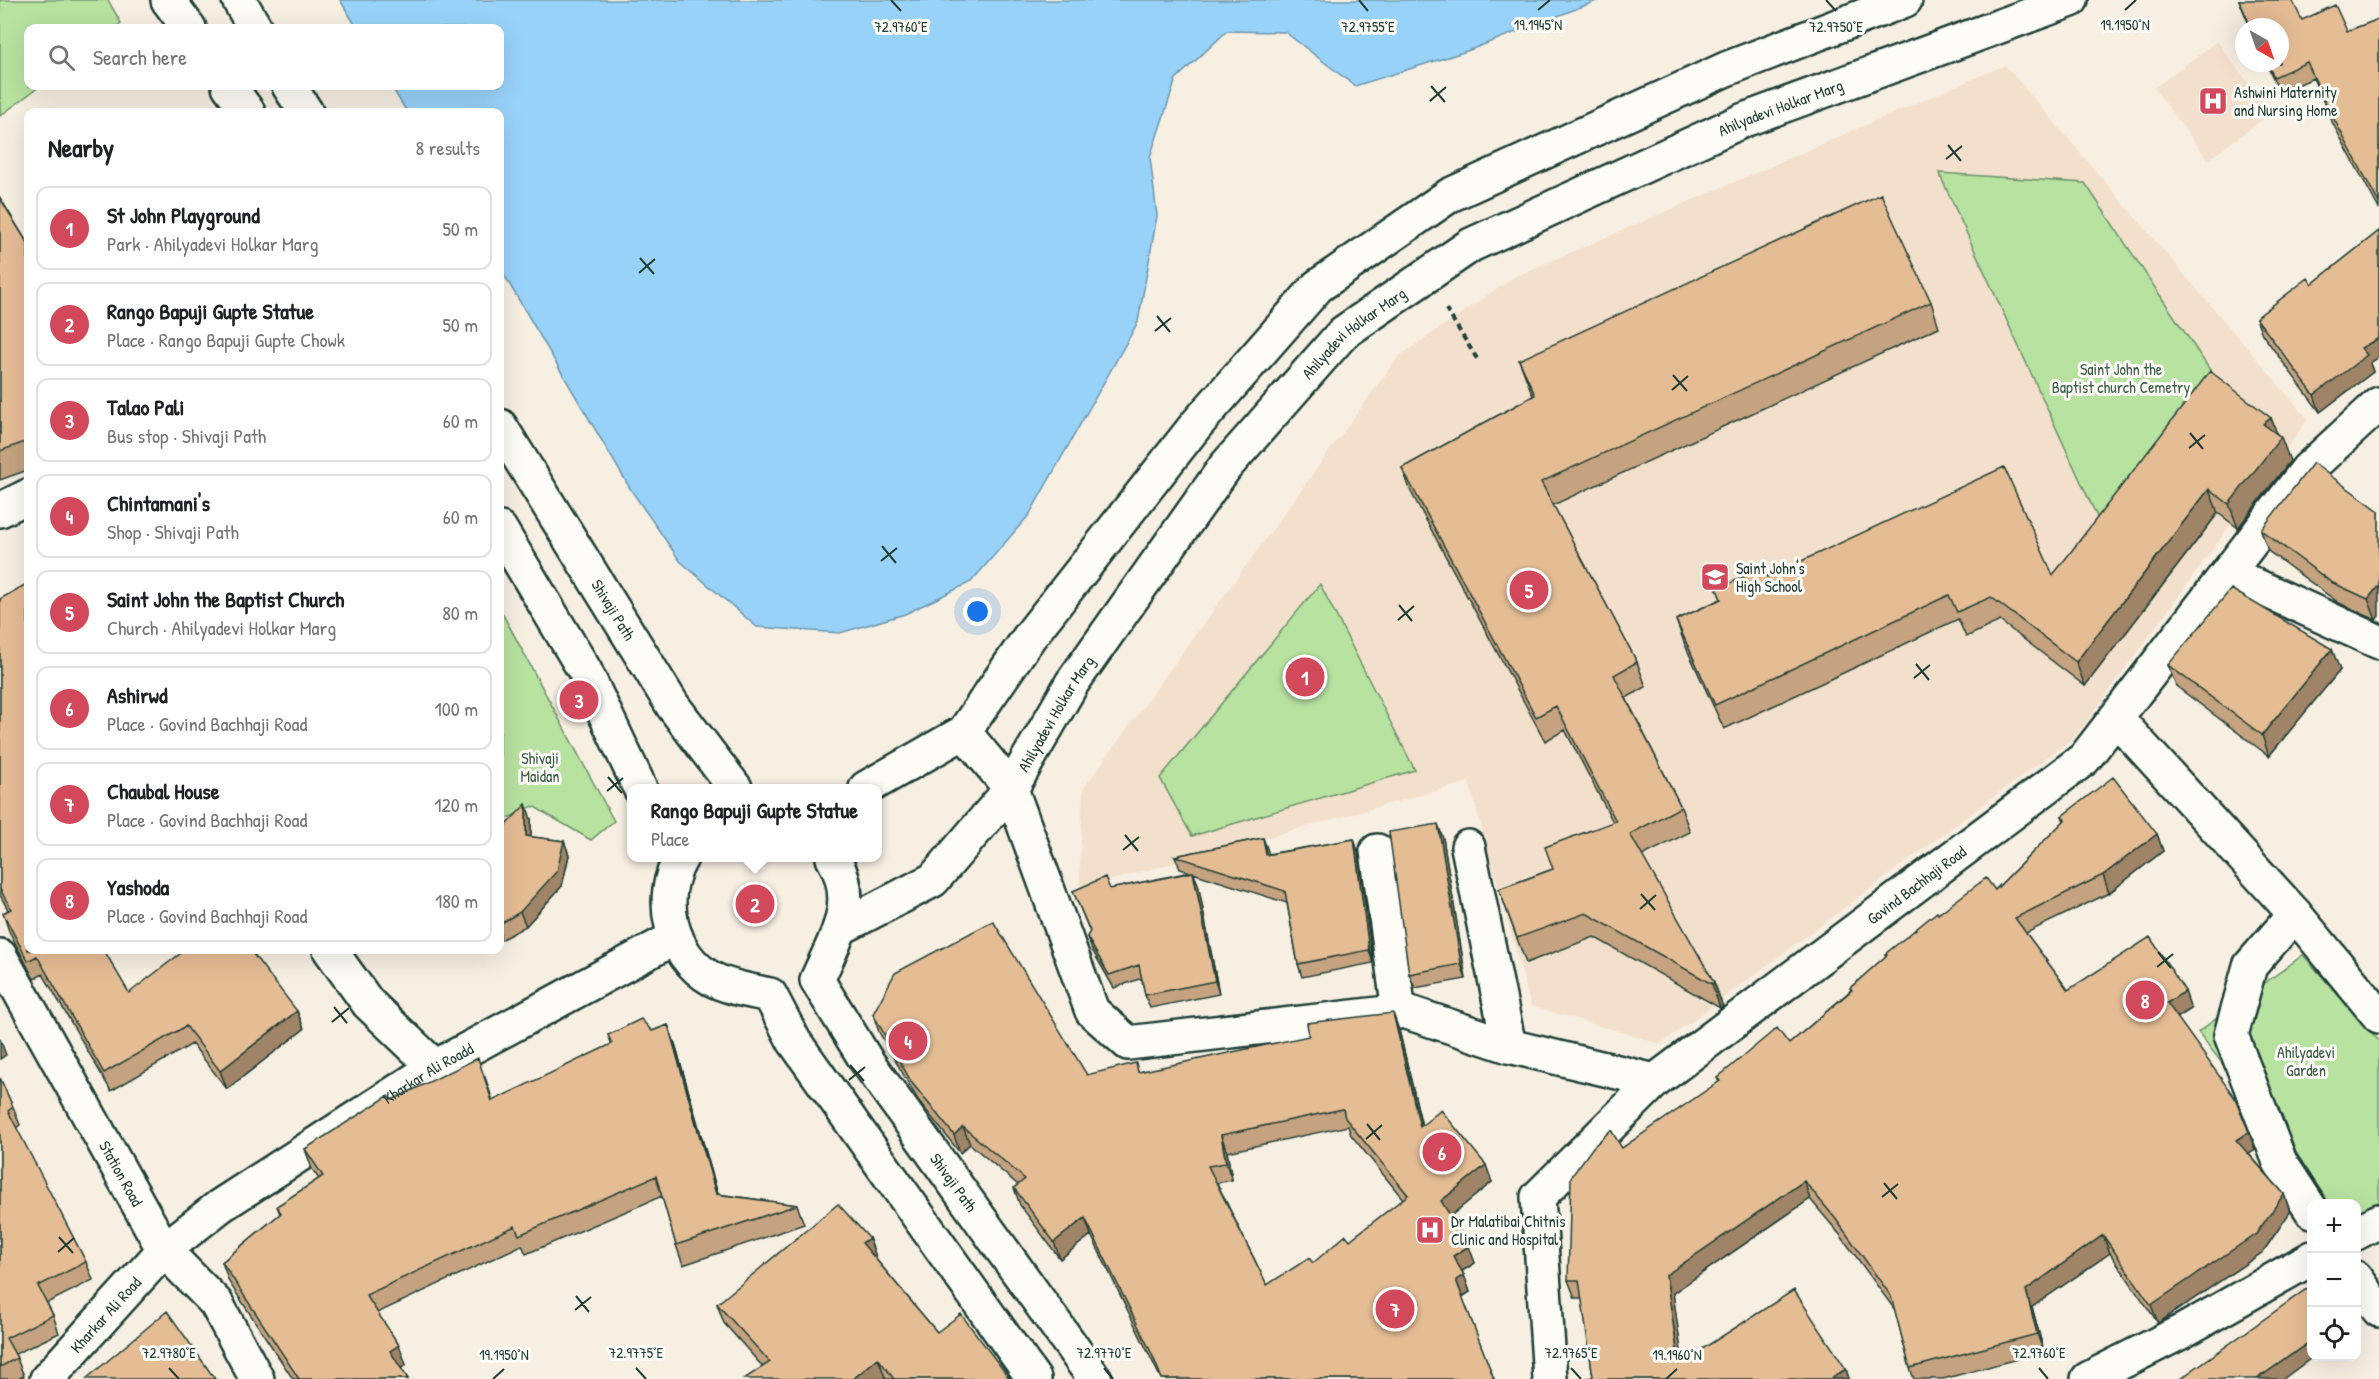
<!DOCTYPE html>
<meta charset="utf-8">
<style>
:root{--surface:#fff;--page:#f6f6f6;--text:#202124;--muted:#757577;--line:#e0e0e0;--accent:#d1495b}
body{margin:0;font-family:"Patrick Hand",sans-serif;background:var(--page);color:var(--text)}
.controls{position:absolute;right:18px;bottom:18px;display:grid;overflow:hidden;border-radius:12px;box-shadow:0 6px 24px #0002}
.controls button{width:54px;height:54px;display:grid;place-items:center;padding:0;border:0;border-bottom:2px solid var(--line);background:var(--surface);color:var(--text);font:30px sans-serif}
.compass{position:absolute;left:2235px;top:18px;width:54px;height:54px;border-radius:50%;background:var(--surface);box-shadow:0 6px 24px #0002;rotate:140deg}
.you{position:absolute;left:978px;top:612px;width:21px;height:21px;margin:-15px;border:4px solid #fff;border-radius:50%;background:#1a73e8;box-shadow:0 0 0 9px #1a73e833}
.badge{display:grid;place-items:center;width:39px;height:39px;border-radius:50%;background:var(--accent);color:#fff;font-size:20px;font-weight:700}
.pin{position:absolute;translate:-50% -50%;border:3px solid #fff;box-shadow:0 2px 6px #0006}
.popup{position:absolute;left:627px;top:784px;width:255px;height:78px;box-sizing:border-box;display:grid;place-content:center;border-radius:12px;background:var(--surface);filter:drop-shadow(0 2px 4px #0005);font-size:20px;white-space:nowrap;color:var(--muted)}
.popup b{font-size:22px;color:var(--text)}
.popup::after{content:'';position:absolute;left:50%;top:100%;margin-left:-12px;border:12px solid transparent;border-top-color:var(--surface)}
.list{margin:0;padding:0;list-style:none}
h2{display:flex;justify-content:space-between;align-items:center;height:78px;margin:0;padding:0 24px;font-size:26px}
h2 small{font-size:20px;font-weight:400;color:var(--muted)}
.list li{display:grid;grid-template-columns:39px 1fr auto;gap:18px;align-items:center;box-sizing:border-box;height:84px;margin:0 12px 12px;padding:0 12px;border:2px solid var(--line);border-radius:12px}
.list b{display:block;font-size:22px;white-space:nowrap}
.list p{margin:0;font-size:20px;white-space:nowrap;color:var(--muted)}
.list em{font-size:20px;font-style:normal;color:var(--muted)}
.icon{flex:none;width:33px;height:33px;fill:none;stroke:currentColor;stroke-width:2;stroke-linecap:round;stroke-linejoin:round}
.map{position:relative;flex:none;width:2379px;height:1379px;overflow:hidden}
.search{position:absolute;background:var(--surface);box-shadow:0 6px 24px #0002;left:24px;top:24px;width:480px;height:66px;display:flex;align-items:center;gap:15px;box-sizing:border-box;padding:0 21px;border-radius:12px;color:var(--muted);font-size:22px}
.panel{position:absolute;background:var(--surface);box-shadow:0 6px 24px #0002;left:24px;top:108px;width:480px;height:846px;border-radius:12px}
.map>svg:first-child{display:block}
.built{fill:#f2e0cc}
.green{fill:#b7e2a0;stroke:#6b906a;stroke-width:1.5}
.water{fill:#99d2f9;stroke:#6896aa;stroke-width:1.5}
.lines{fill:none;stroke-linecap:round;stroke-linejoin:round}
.minor-casing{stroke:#1f3d34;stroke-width:38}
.tertiary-casing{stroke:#1f3d34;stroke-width:38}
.secondary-casing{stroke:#1f3d34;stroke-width:38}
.path{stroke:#1f3d34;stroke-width:4;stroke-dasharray:6 4.5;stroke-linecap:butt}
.minor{stroke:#fdfcf7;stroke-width:33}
.tertiary{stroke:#fdfcf7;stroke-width:33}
.secondary{stroke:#fdfcf7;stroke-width:33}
.wall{fill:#c5a380;stroke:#1f3d34;stroke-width:1.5;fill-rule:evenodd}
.shaded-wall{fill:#a08468;stroke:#1f3d34;stroke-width:1.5}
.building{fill:#e5bd95;stroke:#1f3d34;stroke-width:1.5;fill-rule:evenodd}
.ticks{fill:none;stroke:#1f3d34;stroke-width:2}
.labels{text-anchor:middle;stroke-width:6;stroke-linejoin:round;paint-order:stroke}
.poi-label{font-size:16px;fill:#1f3d34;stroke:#fdfcf7;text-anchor:start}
.street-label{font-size:16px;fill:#1f3d34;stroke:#fdfcf7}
.park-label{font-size:16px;fill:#3d5e4a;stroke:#fdfcf7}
.ticks-label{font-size:15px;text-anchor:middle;fill:#1f3d34;stroke:#fdfcf7;stroke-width:6;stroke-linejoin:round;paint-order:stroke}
</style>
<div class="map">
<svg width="2379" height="1379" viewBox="0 0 2379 1379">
<rect width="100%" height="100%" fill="#f8efe3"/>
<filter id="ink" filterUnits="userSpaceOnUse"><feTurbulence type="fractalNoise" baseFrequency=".0167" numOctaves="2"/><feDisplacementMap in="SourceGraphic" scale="12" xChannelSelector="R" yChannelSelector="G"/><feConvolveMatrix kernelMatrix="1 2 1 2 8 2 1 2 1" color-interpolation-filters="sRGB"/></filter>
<g filter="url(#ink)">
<path class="built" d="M2217 41 2271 113 2208 160 2154 88Z
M2005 65 2308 419 2077 735 1661 1044 1531 1006 1469 782 1079 889 1083 789 1398 357 1514 277Z"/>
<path class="green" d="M0 0H108L121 23 114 28H28V86H40L0 116Z
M1939 173 2085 183 2220 385 2103 530Z
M1320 584 1415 770 1192 836 1160 778Z
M500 609 614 821 591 840 533 806 500 822Z
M2303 955 2379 1041V1211L2357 1224 2356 1204 2329 1203 2198 1032Z"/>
<path class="water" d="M340 0H1599L1467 51 1355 86 1285 32 1227 31 1176 79 1150 157 1157 216 1138 322 1029 515 971 582 905 614 840 633 757 627 680 561 631 490 500 268V112H407L391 86H500V28H357Z"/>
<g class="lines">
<g class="minor-casing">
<g id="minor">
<path d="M0 510 28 496"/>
<path d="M2228 573 2379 642"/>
<path d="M2116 718 2295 914 2379 1016"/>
<path d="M964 732 1011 789 1092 1011 1128 1043 1404 1011 1509 1046 1655 1081"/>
<path d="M1468 847 1509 1046"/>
<path d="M1377 851 1399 1012"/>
<path d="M2295 914 2250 966 2231 1035 2280 1162 2312 1211"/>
<path d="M330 950 368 1003 435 1067"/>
<path d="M2356 1233 2379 1221"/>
<path d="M2356 1278 2379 1310"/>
<path id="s1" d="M47 1379 164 1250"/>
<path d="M2088 1379 2183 1331 2312 1258"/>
</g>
</g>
<g class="tertiary-casing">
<g id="tertiary">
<path id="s2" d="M0 956 164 1250 216 1303 257 1379"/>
<path id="s3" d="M164 1250 220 1206 435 1067 676 937"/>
</g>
</g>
<g class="secondary-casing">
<g id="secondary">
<path d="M168 0 189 28"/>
<path d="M239 0 255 28"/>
<path d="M229 86 248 112"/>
<path d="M289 86 306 112"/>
<path id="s4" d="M500 426 673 706 735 788"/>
<path d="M500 529 585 671 640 788"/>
<path d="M866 788 964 732 1030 636 1196 425 1318 286 1450 195 1726 69 1905 0"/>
<path d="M681 858C657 898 670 955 712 979 730 988 751 991 770 995L794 1041 1034 1379"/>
<path id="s5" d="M833 858C860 902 835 939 817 980L866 1060 1095 1379"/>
<path id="s6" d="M842 927 933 880 1011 789 1072 683 1225 467 1343 333 1471 245 1744 120 2071 0"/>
<path id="s7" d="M1550 1379 1538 1197 1655 1081 2084 759 2307 470 2379 404"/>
</g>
</g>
<path class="path" d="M1446 309 1479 362"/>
<use href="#minor" class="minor"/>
<use href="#tertiary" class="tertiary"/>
<use href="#secondary" class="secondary"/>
</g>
<path class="wall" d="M2239 0 2302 20 2347 31 2379 19V209L2333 124 2313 78 2280 93 2266 63H2280V27H2250Z
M0 198 28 244V470L0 480Z
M2379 231V357L2370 363 2373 372 2320 412 2262 334 2256 318 2312 284Z
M1931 302 1939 327 1553 505 1637 662 1646 687 1626 698 1681 807 1690 832 1642 856 1714 982 1723 1007 1720 1008 1594 937 1526 963 1499 889 1553 869 1613 822 1565 730 1545 741 1411 492 1402 468 1533 396 1519 360Z
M2271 418 2277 434 2290 461 2238 528 2218 513 2085 686 2000 621 1966 637 1958 619 1724 729 1685 645 1676 620 1721 599 1717 589 1767 577 2053 575Z
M2379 511 2376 620 2339 603 2268 551 2261 530Z
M0 599 28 950 129 993 297 1011 304 1029 227 1089 192 1044 111 1091 43 974 34 979 9 931 3 913 8 910 0 895Z
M2168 665 2340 670 2269 756 2176 686Z
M2062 816 2157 834 2163 851 2109 893 2026 933 2068 990 2191 1009 2177 1018 2255 1150 2249 1154 2284 1194 2290 1212 2263 1252 2158 1323 2110 1253 2032 1307 2044 1352 1943 1379H1914L1910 1368 1895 1310 1841 1236 1810 1199 1673 1293 1682 1362 1846 1369 1849 1379H1584L1593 1377 1582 1298H1575L1568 1280 1622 1148 1719 1082 1717 1078 1789 1044 1851 990 1850 988 1886 956 1885 954 1938 914 1995 890 2064 821Z
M531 819V837L564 841 569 855 562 886 526 926 501 940 500 939V831Z
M1263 838 1268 854 1354 839 1358 852 1373 963 1302 977 1298 964 1287 903 1193 873 1198 884 1219 994 1150 1008 1145 995 1142 978 1114 988 1092 950 1087 937 1090 932 1073 891 1110 889 1190 872 1180 869 1175 856Z
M1443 838 1466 979 1415 988 1409 974Z
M873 1014 1087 1075 1139 1072 1399 1030 1422 1126 1492 1182 1450 1216 1475 1263 1462 1271 1470 1292 1462 1297 1494 1379H1161L1091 1235 1060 1259 1020 1205 1014 1188 1018 1185 970 1144 960 1153 918 1100 879 1032ZM1348 1126 1351 1135 1403 1199 1350 1240 1313 1263 1267 1285 1217 1183 1232 1180 1227 1152Z
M668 1025 675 1044 718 1194 797 1205 804 1224 683 1265 676 1245 662 1196 526 1254 522 1245 377 1313 399 1345 406 1365 401 1368 408 1379H293L229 1282 222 1262 280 1214 277 1206 319 1179 312 1169 305 1149 392 1100 485 1077 493 1101 612 1044 608 1035 652 1031Z
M0 1078 13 1107 20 1125 16 1128 86 1262 93 1280 47 1303 53 1315 59 1333 15 1354 24 1376 18 1379H0Z
M869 1238 876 1257 875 1258 937 1332 1010 1379H886L885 1377 763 1367 724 1323 717 1304Z"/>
<path class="shaded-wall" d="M2379 338V357L2370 363 2373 372 2320 412 2314 395 2361 348Z
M2271 418 2279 439 2281 437 2290 461 2238 528 2229 504 2263 424Z
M2209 489 2218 513 2085 686 2076 662Z
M2379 585V616L2376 620 2368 599Z
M2332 649 2340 670 2269 756 2262 735Z
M526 804 531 819V851L526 836Z
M1438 824 1443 838 1466 979 1461 964Z
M2157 834 2163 851 2109 893 2103 875Z
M1263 838 1268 851 1271 868 1266 855Z
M1354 839 1358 852 1373 963 1369 950Z
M564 841 569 855 562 886 526 926 520 912Z
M1193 872 1198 884 1219 994 1215 981Z
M1714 982 1723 1007 1720 1008 1712 984Z
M2185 991 2191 1009 2173 1020 2167 1003Z
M297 1011 304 1029 227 1089 220 1071Z
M1393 1013 1399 1030 1426 1144 1420 1127Z
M668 1025 675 1044 723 1213 716 1194Z
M0 1039 6 1055 0 1059Z
M963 1127 970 1144 960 1153 954 1135Z
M2249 1132 2255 1150 2243 1158 2236 1140Z
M1221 1135 1227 1152 1232 1180 1226 1163Z
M1486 1165 1492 1182 1448 1218 1441 1201Z
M1804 1181 1810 1199 1673 1293 1685 1379 1679 1364 1666 1275Z
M2284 1194 2290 1212 2263 1252 2158 1323 2151 1305Z
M1085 1218 1091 1235 1060 1259 1054 1242Z
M2103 1235 2110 1253 2032 1307 2044 1352 2037 1334 2026 1290Z
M869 1238 876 1257 869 1262 862 1243Z
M1469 1246 1475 1263 1459 1273 1453 1256Z
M1464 1275 1470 1292 1462 1297 1456 1280Z
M2312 1340V1356H2314L2283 1379H2257Z
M399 1345 406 1365 397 1371 390 1351Z
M878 1358 885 1377 883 1379H853Z
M1846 1369 1849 1379H1830Z"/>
<path class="building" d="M2239 0H2292L2302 20 2335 5 2347 31 2379 19V203L2328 108 2307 62 2274 77 2267 63H2280V27H2251Z
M1881 194 1931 302 1541 482 1637 662 1614 675 1681 807 1630 834 1714 982 1712 984 1586 913 1517 938 1499 889 1553 869 1545 847 1616 821 1556 706 1536 717 1402 468 1535 395 1519 360Z
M0 198 28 244V441L0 451Z
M2379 231V338L2361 348 2367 355 2314 395 2256 318 2308 278 2312 284Z
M2210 371 2271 418 2263 424 2281 437 2229 504 2209 489 2076 662 1991 597 1957 612 1949 595 1715 705 1676 620 1721 599 1717 589 1763 568 1767 577 2004 467 2053 575Z
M2313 463 2379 511V585L2368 599 2331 582 2261 530Z
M28 583V950H104L129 993 185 950H250L297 1011 220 1071 186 1026 104 1073 37 956 28 961 3 913 11 909 0 889V599Z
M2231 589 2332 649 2262 735 2168 665Z
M2113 777 2157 834 2103 875 2015 918 2068 990 2150 937 2185 991 2167 1003 2235 1098 2249 1132 2236 1140 2284 1194 2256 1234 2151 1305 2103 1235 2026 1290 2037 1334 1910 1368 1891 1296 1835 1218 1804 1181 1666 1275 1679 1364 1794 1290 1846 1369 1830 1379H1584L1593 1377 1579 1280H1568L1571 1177 1593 1147 1611 1130 1622 1148 1720 1081 1717 1078 1777 1028 1789 1044 1852 990 1850 988 1887 955 1885 954 1937 912 1938 914 1986 878 1995 890 2065 820 2062 816Z
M526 804V836L564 841 557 871 520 912 500 924V831Z
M1438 824 1461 964 1409 974 1389 832Z
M1263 838 1266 855 1354 839 1369 950 1298 964 1285 891 1175 856Z
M1193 872 1215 981 1145 995 1139 965 1109 975 1087 937 1090 931 1073 891 1105 877 1110 889Z
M993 921 1087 1075 1136 1063 1138 1072 1309 1036 1307 1023 1393 1013 1420 1127 1441 1110 1486 1165 1441 1201 1469 1246 1453 1256 1464 1275 1456 1280 1494 1379H1162L1152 1354 1085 1218 1054 1242 1014 1188 1025 1179 963 1127 954 1135 912 1083 873 1014 895 973ZM1343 1109 1345 1118 1408 1195 1350 1240 1346 1235 1313 1263 1309 1258 1267 1285 1208 1166 1226 1163 1221 1135Z
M641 1019 652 1031 668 1025 716 1194 797 1205 676 1245 656 1176 519 1235 515 1226 366 1295 399 1345 390 1351 408 1379H299L222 1262 281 1213 277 1206 323 1176 305 1149 388 1096 392 1100 478 1058 492 1101 612 1044 608 1035Z
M0 1078 13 1107 8 1111 86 1262 38 1286 53 1315 6 1338 17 1358 0 1367Z
M838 1204 869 1238 862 1243 937 1332 961 1314 1010 1379H894L878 1358 853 1379H744L770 1362 717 1304Z
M2312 1285V1340L2257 1379H2180Z
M167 1311 215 1379H86Z"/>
</g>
<path class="ticks" d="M891 0 901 11M1359 0 1368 11M1826 0 1836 11M1538 10 1550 0M2125 10 2136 0M1431 86 1445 102M1430 101 1446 87M1948 145 1961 161M1946 159 1962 146M640 258 654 274M639 273 655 259M1157 316 1170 332M1155 331 1171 318M1673 375 1687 391M1672 390 1688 376M2190 433 2203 449M2189 448 2205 435M882 546 896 563M881 561 897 548M1399 605 1412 621M1398 620 1414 606M1916 664 1929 680M1914 678 1930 665M608 777 622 793M607 791 623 778M1125 835 1138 851M1123 850 1139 837M1641 894 1655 910M1640 909 1656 895M2158 952 2171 968M2157 967 2173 954M334 1007 347 1023M332 1022 349 1008M850 1065 864 1081M849 1080 865 1067M1367 1124 1380 1140M1366 1139 1382 1125M1884 1183 1897 1199M1882 1197 1898 1184M59 1237 73 1253M58 1252 74 1238M576 1296 589 1312M575 1310 591 1297M169 1368 179 1379M636 1368 646 1379M1104 1368 1113 1379M1571 1368 1581 1379M2039 1368 2048 1379M493 1379 504 1369M1666 1379 1677 1369"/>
<defs>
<g id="hospital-square" transform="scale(1.5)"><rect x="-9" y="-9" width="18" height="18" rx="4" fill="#d1495b" stroke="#fdfcf7"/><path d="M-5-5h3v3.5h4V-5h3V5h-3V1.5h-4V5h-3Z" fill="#fff"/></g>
<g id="school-square" transform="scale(1.5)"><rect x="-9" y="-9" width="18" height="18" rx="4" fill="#d1495b" stroke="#fdfcf7"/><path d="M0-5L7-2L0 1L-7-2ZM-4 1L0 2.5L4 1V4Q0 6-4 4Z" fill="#fff"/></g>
</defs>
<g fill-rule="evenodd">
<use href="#hospital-square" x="2213" y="101"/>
<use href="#school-square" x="1715" y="577"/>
<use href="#hospital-square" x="1430" y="1230"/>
</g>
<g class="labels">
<g class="poi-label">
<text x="2234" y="98">Ashwini Maternity<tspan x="2234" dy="18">and Nursing Home</tspan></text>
<text x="1736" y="574">Saint John's<tspan x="1736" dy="18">High School</tspan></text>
<text x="1451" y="1227">Dr Malatibai Chitnis<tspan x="1451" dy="18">Clinic and Hospital</tspan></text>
</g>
<g class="street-label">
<text dy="6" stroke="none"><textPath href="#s6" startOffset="1282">Ahilyadevi Holkar Marg</textPath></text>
<text dy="6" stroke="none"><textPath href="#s6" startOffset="796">Ahilyadevi Holkar Marg</textPath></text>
<text dy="6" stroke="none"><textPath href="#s4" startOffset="216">Shivaji Path</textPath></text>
<text dy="6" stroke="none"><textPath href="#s6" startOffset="310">Ahilyadevi Holkar Marg</textPath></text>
<text dy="6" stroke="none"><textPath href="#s7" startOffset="674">Govind Bachhaji Road</textPath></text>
<text dy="6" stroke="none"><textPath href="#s3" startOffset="318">Kharkar Ali Roadd</textPath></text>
<text dy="6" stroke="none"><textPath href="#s2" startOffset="249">Station Road</textPath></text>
<text dy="6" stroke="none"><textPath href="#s5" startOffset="374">Shivaji Path</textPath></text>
<text dy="6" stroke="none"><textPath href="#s1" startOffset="87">Kharkar Ali Road</textPath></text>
</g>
<g class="park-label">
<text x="2121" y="375">Saint John the<tspan x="2121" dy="18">Baptist church Cemetry</tspan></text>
<text x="540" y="764">Shivaji<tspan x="540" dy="18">Maidan</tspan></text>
<text x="2306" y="1058">Ahilyadevi<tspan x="2306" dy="18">Garden</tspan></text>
</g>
</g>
<g class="ticks-label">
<text x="1538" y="30">19.1945°N</text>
<text x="2125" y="30">19.1950°N</text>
<text x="901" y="32">72.9760°E</text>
<text x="1368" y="32">72.9755°E</text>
<text x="1836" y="32">72.9750°E</text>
<text x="169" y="1358">72.9780°E</text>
<text x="636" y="1358">72.9775°E</text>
<text x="1104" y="1358">72.9770°E</text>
<text x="1571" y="1358">72.9765°E</text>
<text x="2039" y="1358">72.9760°E</text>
<text x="504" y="1360">19.1950°N</text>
<text x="1677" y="1360">19.1960°N</text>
</g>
</svg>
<div class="controls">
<button>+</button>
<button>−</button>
<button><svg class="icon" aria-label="locate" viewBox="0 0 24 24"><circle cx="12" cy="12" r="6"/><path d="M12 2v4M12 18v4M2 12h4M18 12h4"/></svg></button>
</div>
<svg class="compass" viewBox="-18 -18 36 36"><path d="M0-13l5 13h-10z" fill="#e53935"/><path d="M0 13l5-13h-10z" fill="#757577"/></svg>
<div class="you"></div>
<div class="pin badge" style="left:1305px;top:677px">1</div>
<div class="pin badge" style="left:755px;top:904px">2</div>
<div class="popup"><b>Rango Bapuji Gupte Statue</b>Place</div>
<div class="pin badge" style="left:579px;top:700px">3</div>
<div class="pin badge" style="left:908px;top:1041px">4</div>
<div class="pin badge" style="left:1529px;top:590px">5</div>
<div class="pin badge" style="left:1442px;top:1152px">6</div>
<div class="pin badge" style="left:1395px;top:1309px">7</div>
<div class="pin badge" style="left:2145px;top:1000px">8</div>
<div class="search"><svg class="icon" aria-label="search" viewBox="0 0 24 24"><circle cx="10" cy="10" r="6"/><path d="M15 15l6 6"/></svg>Search here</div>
<section class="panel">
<h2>Nearby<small>8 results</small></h2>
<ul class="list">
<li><span class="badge">1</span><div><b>St John Playground</b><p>Park · Ahilyadevi Holkar Marg</p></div><em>50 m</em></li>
<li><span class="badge">2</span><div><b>Rango Bapuji Gupte Statue</b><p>Place · Rango Bapuji Gupte Chowk</p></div><em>50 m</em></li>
<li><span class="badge">3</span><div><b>Talao Pali</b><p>Bus stop · Shivaji Path</p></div><em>60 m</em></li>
<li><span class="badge">4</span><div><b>Chintamani's</b><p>Shop · Shivaji Path</p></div><em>60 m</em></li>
<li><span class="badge">5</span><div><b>Saint John the Baptist Church</b><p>Church · Ahilyadevi Holkar Marg</p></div><em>80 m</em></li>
<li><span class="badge">6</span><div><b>Ashirwd</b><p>Place · Govind Bachhaji Road</p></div><em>100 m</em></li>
<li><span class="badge">7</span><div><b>Chaubal House</b><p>Place · Govind Bachhaji Road</p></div><em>120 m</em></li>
<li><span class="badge">8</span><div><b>Yashoda</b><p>Place · Govind Bachhaji Road</p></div><em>180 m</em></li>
</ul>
</section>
</div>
